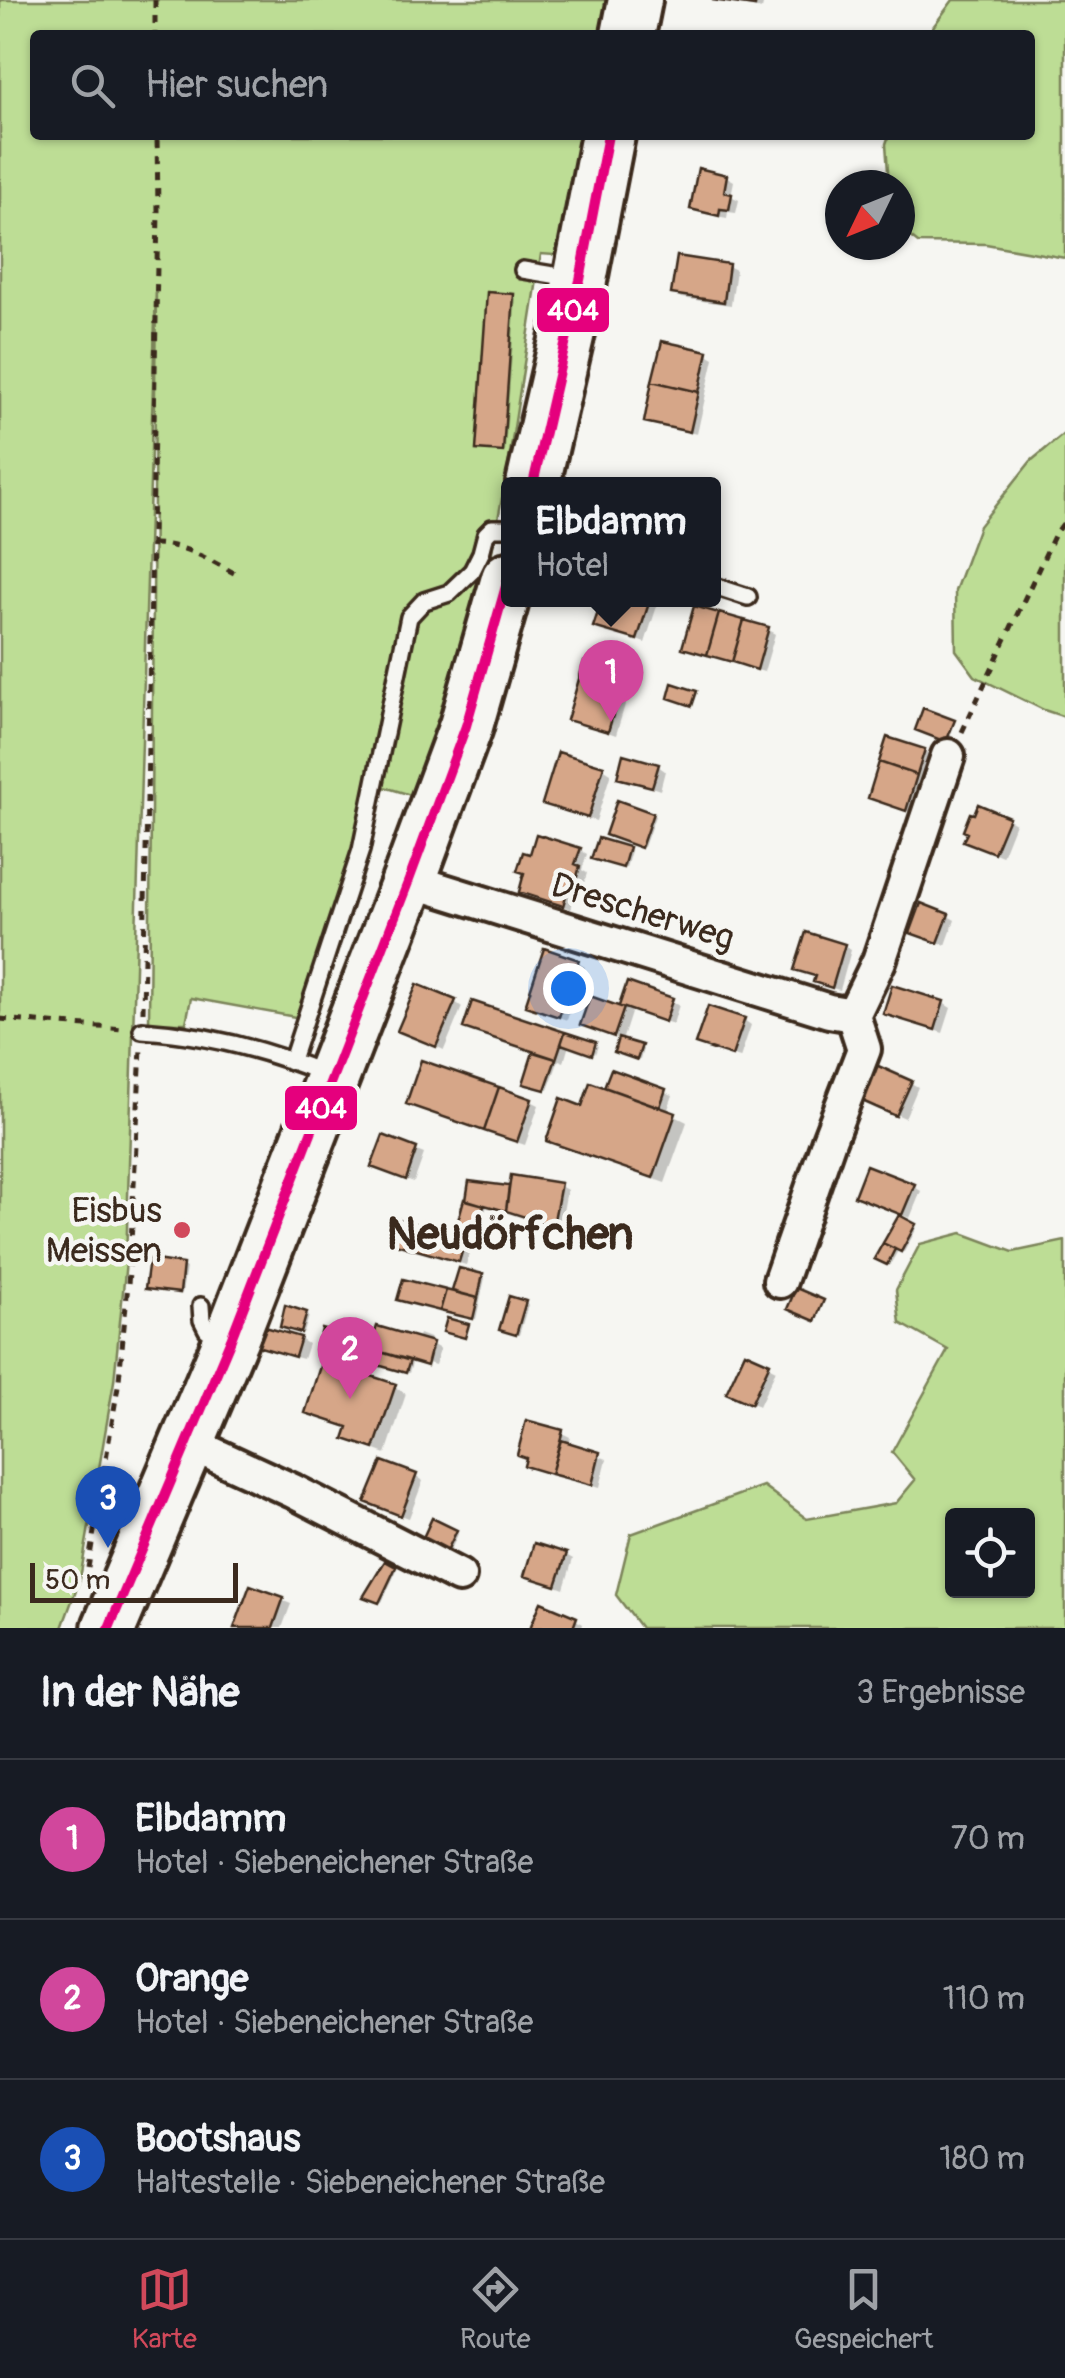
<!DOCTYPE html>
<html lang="de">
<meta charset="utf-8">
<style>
:root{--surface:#171b24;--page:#20242c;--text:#f1f3f6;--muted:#9ea1a6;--line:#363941;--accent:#d1495b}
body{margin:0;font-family:Pangolin,sans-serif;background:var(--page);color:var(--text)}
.controls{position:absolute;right:30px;bottom:30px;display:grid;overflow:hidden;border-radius:10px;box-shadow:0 2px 8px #0004}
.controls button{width:90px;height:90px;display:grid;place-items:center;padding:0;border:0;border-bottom:2px solid var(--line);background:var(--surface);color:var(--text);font:50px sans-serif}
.compass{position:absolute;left:825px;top:170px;width:90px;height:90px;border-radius:50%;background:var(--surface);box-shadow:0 2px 8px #0004;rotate:227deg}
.scale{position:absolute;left:30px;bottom:25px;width:208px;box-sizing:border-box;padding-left:10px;border:5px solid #3b2a1e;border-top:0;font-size:28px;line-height:35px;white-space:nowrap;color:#3b2a1e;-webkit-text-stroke:8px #f6f6f2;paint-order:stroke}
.you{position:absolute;left:568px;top:988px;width:35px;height:35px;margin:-25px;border:8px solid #fff;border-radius:50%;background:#1a73e8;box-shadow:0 0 0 15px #1a73e833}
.badge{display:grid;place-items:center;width:65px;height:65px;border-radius:50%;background:var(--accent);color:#fff;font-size:32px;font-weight:700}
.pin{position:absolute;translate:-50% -82px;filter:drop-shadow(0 2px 5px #0008)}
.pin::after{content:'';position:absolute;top:52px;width:35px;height:30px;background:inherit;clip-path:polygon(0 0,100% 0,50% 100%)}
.popup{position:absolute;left:501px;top:477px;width:220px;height:130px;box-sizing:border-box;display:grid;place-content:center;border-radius:10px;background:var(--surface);filter:drop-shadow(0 2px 8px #0005);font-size:32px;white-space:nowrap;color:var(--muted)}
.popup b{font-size:38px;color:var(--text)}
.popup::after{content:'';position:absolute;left:50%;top:100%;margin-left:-20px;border:20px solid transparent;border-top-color:var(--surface)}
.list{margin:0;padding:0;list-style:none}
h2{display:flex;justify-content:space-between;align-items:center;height:130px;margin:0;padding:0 40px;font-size:42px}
h2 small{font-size:32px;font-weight:400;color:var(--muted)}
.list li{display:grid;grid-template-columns:65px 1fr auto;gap:30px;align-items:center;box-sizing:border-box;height:160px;padding:0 40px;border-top:2px solid var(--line)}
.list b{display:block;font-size:38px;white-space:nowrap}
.list p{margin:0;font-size:32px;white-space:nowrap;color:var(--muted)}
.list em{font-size:32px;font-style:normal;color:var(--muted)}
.icon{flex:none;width:55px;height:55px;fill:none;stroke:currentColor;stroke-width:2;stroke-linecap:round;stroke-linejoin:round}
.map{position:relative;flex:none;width:1065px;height:1628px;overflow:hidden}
.search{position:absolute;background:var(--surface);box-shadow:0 2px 8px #0004;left:30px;right:30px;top:30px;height:110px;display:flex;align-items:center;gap:25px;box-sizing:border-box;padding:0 35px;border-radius:10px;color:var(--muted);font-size:38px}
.sheet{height:610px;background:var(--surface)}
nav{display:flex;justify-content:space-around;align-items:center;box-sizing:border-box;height:140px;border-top:2px solid var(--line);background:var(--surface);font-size:28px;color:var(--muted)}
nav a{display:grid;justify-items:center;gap:5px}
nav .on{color:var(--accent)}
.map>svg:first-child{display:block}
.green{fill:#bddd95;stroke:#7c845a;stroke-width:2.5;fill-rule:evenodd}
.shadow{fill:#0003}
.building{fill:#d6a688;stroke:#3b2a1e;stroke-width:2.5}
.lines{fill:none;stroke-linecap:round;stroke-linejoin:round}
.service-casing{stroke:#3b2a1e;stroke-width:22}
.minor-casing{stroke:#3b2a1e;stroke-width:40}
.primary-casing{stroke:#3b2a1e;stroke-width:60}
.path{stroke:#3b2a1e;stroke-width:5;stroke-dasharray:8 8;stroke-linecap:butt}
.service{stroke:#f6f6f2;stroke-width:15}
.minor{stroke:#f6f6f2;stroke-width:32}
.primary{stroke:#f6f6f2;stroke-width:52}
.bus-1-casing{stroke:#f6f6f2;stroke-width:18}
.bus-1{stroke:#e5007d;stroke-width:10}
.poi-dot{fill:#d1495b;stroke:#f6f6f2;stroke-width:4}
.labels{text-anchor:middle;stroke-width:9;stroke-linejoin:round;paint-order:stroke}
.street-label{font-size:35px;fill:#3b2a1e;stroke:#f6f6f2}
.poi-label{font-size:35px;fill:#3b2a1e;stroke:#f6f6f2;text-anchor:end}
.district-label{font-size:45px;font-weight:bold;fill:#3b2a1e;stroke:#f6f6f2}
.line-badge{stroke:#f6f6f2;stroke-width:4}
.badge-label{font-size:28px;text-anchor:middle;font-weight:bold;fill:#fff}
</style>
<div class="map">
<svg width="1065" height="1628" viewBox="0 0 1065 1628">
<rect width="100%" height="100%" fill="#f6f6f2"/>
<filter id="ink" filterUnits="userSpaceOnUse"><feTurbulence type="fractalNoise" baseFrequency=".01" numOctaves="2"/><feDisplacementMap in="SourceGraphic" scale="20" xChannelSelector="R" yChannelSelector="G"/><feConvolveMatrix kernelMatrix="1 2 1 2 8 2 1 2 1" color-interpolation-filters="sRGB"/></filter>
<g filter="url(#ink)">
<path class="green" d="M0 0H616L610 35H35V135H592L568 256 541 254 509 460 483 600 424 799 381 786 388 741 374 740 354 848 301 1018 191 998 186 1023H149L156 287 126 1261 114 1381 80 1579 62 1628H0Z
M953 0H1065V258L986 244 918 243 900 229V185H889L886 144 889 135H1030V35H927Z
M1065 433V717L1044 710 975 676 956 650 955 591 979 526 1031 461Z
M962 1233 1013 1252 1065 1241V1628H641L616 1595 631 1534 763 1486 807 1519 896 1503 915 1480 892 1452 948 1350 900 1323 896 1290 920 1244ZM952 1516H1028V1590H952Z"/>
<path class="shadow" d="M714 0H764L762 9Z
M727 177 734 181 731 196 739 200 736 213 728 212 727 218 700 213 693 208Z
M728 266 736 270 731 305 681 298 674 293Z
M513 297 516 298 505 452 481 450Z
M707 354 714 358 697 434 654 425 646 420Z
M604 600H659L645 643 596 626Z
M768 630 775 634 764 672 692 651 685 647Z
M624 677 632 681 616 735 570 719Z
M924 751 932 755 914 813 878 801Z
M658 766 665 771 660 790 620 776Z
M603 768 611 773 596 821 545 803Z
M652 815 655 816 644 847 611 836Z
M1008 819 1015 823 1002 856 974 844Z
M580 850 587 854 582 870 587 873 582 890 577 888 571 909 522 891Z
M628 850 631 851 626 868 597 860Z
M948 916 955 920 946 945 921 936Z
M844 946 851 950 840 990 823 986 816 981 817 977 797 969Z
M577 962 585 967 567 1020 535 1009Z
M629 986 679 1005 673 1024 632 1010 622 1041 643 1049 640 1060 619 1053 620 1039 583 1024 621 1010Z
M455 1002 462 1007 444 1050 408 1034Z
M943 1003 951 1008 943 1033 893 1017Z
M474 1004 595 1045 598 1046 595 1054 569 1045 564 1062 559 1060 548 1090 529 1084 526 1082 536 1052Z
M744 1020 751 1025 740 1058 706 1047Z
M612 1072 673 1095 667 1112 687 1122 665 1183 561 1146 549 1139 605 1090Z
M911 1083 918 1087 905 1118 871 1103Z
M531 1101 539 1105 525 1145 421 1110 409 1103Z
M384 1138 424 1154 414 1182 381 1170Z
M471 1184 511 1189 560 1186 567 1190 560 1228 487 1206 477 1240 459 1235Z
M913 1186 921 1191 910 1218 864 1200Z
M900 1218 917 1228 904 1252 899 1249 890 1265 878 1258Z
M391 1241H465L472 1245 466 1265 398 1245Z
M183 1266 186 1268 182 1293 147 1288Z
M460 1271 485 1278 476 1319 408 1303 400 1299 454 1294Z
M511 1299 528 1305 519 1335 505 1330Z
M306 1314 309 1316 304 1333 285 1327Z
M419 1334 432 1339 431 1344 440 1349 435 1365 400 1355 412 1364 409 1373 373 1362 417 1340Z
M300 1339 308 1344 303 1359 263 1348Z
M768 1366 776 1370 759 1406 737 1396Z
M395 1387 406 1394 386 1454 359 1444 347 1438 350 1429 320 1419 308 1412Z
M562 1433 570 1437 568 1445 607 1459 600 1487 535 1469Z
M416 1477 423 1481 409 1518 376 1506Z
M433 1522 458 1534 450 1552 425 1539Z
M566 1555 573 1559 564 1589 527 1575Z
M386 1564 397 1570 382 1602 367 1596Z
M251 1588 291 1604 282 1628H237Z
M576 1620 583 1624 582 1628H533Z"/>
<path class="building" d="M712 0H756L755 6Z
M698 168 727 175 724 192 732 194 729 210 720 209 719 216 690 209Z
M677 256 729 264 724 302 671 294Z
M487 292 514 294 503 452 476 450Z
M662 341 708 351 699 392 652 381Z
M652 381 699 392 690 432 644 422Z
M602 600H650L637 640 593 627Z
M694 606 719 613 707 655 682 648Z
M719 613 744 620 732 662 707 655Z
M744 620 769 627 757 670 732 662Z
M584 662 625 674 608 732 567 720Z
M672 683 697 691 692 706 668 698Z
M923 708 955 720 946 742 915 730Z
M887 737 925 749 917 775 879 762Z
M558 752 604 766 588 818 542 804Z
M623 754 659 764 652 787 617 778Z
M879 762 917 775 906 811 868 798Z
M617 800 653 813 641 848 605 835Z
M978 804 1009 817 994 853 963 841 967 833 963 831 970 813 974 814Z
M536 834 581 848 575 864 580 866 574 887 569 886 563 906 519 892 524 873 517 871 523 852 530 854Z
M598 838 629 847 623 868 591 859Z
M921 903 949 914 938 943 910 933Z
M806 932 845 944 832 988 813 982 815 976 794 970Z
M544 948 579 960 559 1017 525 1006Z
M627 982 673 998 665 1022 619 1006Z
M417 984 456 1000 436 1047 397 1031Z
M892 985 944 1001 935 1030 883 1014Z
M590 996 624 1008 614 1037 580 1025Z
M472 1001 565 1032 556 1059 463 1028Z
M708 1006 745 1018 732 1056 695 1044Z
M565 1032 596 1042 592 1055 561 1044Z
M618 1038 642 1045 637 1060 614 1052Z
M533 1052 556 1059 545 1090 523 1084Z
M421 1060 499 1087 484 1131 406 1104Z
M876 1065 912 1081 896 1116 860 1100Z
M611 1069 666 1089 660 1107 604 1087Z
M590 1082 676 1113 653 1178 546 1141 561 1098 582 1106Z
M499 1087 532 1099 517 1142 484 1131Z
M383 1135 417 1148 406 1180 371 1167Z
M866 1165 915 1184 902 1215 854 1196Z
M511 1175 561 1183 553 1226 506 1211Z
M469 1181 509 1186 506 1211 466 1200Z
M464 1199 484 1205 474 1241 454 1235Z
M899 1215 916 1224 901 1252 883 1243Z
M395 1218 466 1238 459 1262 388 1242Z
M883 1243 895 1249 887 1265 874 1259Z
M149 1259 183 1264 180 1293 145 1289Z
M459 1268 483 1274 478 1298 452 1291Z
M403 1279 446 1290 440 1311 397 1300Z
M796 1288 824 1300 815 1321 787 1309Z
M446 1290 478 1298 473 1319 440 1311Z
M509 1296 526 1301 516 1335 499 1330Z
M285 1305 307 1312 301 1333 280 1327Z
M447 1318 469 1324 465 1338 443 1332Z
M258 1325 301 1337 295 1357 253 1345Z
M377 1326 433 1342 427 1366 370 1349Z
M322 1329 350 1337 347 1349 319 1340Z
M370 1349 410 1360 406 1373 367 1362Z
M745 1352 770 1363 751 1404 726 1393Z
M322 1360 396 1384 374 1449 344 1439 348 1427 305 1413Z
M526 1420 563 1430 551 1474 524 1466 526 1458 517 1455Z
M561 1440 600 1452 592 1485 551 1474Z
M382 1461 417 1474 401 1516 365 1502Z
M432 1518 457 1530 446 1553 422 1540Z
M534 1543 567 1553 556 1586 524 1576Z
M385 1561 396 1567 379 1603 363 1597Z
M250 1585 284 1597 273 1628H234Z
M541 1602 577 1617 573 1628H530Z"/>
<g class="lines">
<g class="service-casing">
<path id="service" d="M523 270 571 278
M714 586 748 597
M142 1030C205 1034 267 1050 325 1074
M292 1060 361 850 409 617 424 601 449 593 472 571 481 553 486 534 492 528H508
M201 1306 202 1320 207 1330 222 1336"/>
</g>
<g class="minor-casing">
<path id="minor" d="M409 880 829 1011 853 1015
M780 1281 829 1140 864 1049 853 1015 879 961 948 756
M189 1443 293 1491 459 1576"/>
</g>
<g class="primary-casing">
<path id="primary" d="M628 35 635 0
M533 484 580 280 608 135
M109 1628 231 1339 409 880 466 726 508 579"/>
</g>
<path class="path" d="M155 0V35
M152 544C183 543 211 561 238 575
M962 732 1054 536 1065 521
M143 1012 158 211 157 135
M0 1019 124 1029
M88 1568 119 1380 130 1262 141 1048"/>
<use href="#service" class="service"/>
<use href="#minor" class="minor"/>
<use href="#primary" class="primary"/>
<g class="bus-1-casing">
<path id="bus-1" d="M533 484 580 280 608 135
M109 1628 231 1339 409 880 466 726 508 579"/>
</g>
<use href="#bus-1" class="bus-1"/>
</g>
</g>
<circle class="poi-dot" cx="182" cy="1230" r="10"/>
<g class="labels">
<g class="street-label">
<text transform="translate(643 911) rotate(17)" y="12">Drescherweg</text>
</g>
<g class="poi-label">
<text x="162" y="1222">Eisbus<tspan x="162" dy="40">Meissen</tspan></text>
</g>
<g class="district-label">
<text x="510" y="1249">Neudörfchen</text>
</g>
</g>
<g class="line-badge">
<rect x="535" y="286" width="76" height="48" rx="10" fill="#e5007d"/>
<rect x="283" y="1084" width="76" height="48" rx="10" fill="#e5007d"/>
</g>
<g class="badge-label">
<text x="573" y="320">404</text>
<text x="321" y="1118">404</text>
</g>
</svg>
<div class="controls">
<button><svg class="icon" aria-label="locate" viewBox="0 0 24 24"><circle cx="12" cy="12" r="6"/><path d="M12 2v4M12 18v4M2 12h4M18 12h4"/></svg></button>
</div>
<svg class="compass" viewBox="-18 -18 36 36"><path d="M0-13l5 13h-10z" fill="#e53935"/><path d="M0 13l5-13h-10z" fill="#9ea1a6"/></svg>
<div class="scale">50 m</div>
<div class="you"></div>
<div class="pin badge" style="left:611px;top:722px;background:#d1479c">1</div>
<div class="popup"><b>Elbdamm</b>Hotel</div>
<div class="pin badge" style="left:350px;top:1399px;background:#d1479c">2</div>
<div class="pin badge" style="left:108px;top:1548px;background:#1a4fb4">3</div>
<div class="search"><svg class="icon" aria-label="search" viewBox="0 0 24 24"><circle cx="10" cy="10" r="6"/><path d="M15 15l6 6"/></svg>Hier suchen</div>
</div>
<section class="sheet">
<h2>In der Nähe<small>3 Ergebnisse</small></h2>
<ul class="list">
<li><span class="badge" style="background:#d1479c">1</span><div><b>Elbdamm</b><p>Hotel · Siebeneichener Straße</p></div><em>70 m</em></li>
<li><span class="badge" style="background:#d1479c">2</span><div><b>Orange</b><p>Hotel · Siebeneichener Straße</p></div><em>110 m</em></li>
<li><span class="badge" style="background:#1a4fb4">3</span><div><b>Bootshaus</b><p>Haltestelle · Siebeneichener Straße</p></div><em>180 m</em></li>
</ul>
</section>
<nav>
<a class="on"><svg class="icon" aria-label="map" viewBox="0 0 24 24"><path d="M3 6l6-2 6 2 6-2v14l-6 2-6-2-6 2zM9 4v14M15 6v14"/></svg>Karte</a>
<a><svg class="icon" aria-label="directions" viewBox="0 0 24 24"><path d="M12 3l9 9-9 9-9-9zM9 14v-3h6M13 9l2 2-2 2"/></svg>Route</a>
<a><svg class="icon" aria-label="saved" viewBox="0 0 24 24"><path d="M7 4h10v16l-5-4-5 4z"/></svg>Gespeichert</a>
</nav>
